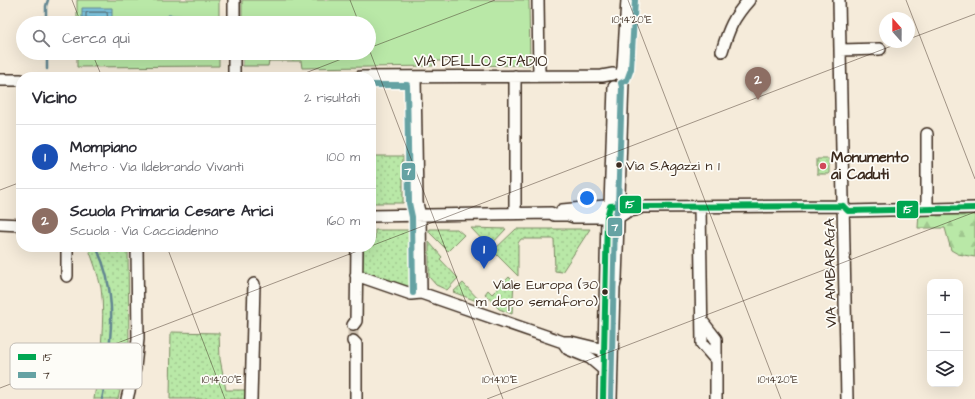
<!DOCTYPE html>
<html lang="it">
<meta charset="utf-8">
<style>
:root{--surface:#fff;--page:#f2f2f3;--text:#2b2b33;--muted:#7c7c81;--line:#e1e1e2;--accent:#d1495b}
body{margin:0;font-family:"Architects Daughter",sans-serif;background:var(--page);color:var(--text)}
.controls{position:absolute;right:12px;bottom:12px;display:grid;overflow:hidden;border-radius:8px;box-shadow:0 4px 16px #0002}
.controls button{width:36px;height:36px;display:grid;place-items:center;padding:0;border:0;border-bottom:1px solid var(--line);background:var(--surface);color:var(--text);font:20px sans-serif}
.compass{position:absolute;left:879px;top:12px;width:36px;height:36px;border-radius:50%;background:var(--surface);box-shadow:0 4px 16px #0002;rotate:339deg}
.you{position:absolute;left:587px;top:198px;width:14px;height:14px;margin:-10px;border:3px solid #fff;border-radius:50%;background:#1a73e8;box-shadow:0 0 0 6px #1a73e833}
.badge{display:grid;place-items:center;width:26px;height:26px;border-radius:50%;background:var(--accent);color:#fff;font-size:13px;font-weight:700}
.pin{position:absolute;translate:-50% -33px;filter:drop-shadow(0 1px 2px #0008)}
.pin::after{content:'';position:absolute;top:21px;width:14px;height:12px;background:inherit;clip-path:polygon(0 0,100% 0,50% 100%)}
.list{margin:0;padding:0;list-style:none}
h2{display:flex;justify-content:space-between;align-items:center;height:52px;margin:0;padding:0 16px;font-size:17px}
h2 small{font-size:13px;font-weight:400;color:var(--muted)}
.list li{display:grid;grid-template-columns:26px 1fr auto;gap:12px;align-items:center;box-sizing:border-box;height:64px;padding:0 16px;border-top:1px solid var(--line)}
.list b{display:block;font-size:15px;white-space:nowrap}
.list p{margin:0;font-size:13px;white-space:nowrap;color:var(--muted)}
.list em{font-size:13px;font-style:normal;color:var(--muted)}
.icon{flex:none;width:22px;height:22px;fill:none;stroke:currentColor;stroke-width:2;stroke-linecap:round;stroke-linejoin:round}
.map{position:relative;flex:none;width:975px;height:399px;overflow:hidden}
.search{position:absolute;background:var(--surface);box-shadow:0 4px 16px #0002;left:16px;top:16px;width:360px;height:44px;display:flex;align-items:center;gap:10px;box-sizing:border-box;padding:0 14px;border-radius:22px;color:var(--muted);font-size:15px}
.panel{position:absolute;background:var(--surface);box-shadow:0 4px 16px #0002;left:16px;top:72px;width:360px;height:180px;border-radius:16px}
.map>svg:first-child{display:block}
.green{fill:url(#green-dots);stroke:#7a8962}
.forest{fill:url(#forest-firs);stroke:#7a8962}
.pitch{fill:#b9e8a7;stroke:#7a8962}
.water{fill:url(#water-rules);stroke:#628691}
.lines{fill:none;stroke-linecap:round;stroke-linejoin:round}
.shore{stroke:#55676a;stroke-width:1}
.stream{stroke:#628691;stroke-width:2.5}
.minor-tunnel{stroke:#d0c4b4;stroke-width:11;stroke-dasharray:11 5.5;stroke-linecap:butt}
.minor-casing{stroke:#3b2a1e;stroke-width:14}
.minor{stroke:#fdfcf7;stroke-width:11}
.bus-1-casing{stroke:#fdfcf7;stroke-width:9}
.bus-2-casing{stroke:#fdfcf7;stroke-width:9}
.bus-1{stroke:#00a651;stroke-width:6}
.bus-2{stroke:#65a2a3;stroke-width:6}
.ticks{fill:none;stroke:#3b2a1e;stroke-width:1;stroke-opacity:0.45}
.bus-dot{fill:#3b2a1e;stroke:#fdfcf7;stroke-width:1.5}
.poi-dot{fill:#d1495b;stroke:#fdfcf7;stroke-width:1.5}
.labels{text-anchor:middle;stroke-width:3.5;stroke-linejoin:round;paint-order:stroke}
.bus-label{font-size:14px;fill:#3b2a1e;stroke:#fdfcf7;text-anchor:start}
.street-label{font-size:15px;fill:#3b2a1e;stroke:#fdfcf7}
.poi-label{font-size:15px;font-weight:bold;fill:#3b2a1e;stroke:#fdfcf7;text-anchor:start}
.key{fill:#fdfcf7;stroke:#c3bdb6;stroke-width:1}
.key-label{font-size:11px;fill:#3b2a1e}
.ticks-label{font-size:10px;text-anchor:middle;fill:#3b2a1e;stroke:#fdfcf7;stroke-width:3.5;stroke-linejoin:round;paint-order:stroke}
.line-badge{stroke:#fdfcf7;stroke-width:1.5}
.badge-label{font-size:11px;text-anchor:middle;font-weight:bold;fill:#fff}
</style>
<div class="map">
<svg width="975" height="399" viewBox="0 0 975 399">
<defs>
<pattern id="green-dots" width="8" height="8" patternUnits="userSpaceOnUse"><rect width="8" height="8" fill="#b9e8a7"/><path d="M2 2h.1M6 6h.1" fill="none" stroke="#a0c78f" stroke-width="1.8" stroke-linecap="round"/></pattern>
<pattern id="forest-firs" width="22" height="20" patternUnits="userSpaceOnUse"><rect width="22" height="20" fill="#b9e8a7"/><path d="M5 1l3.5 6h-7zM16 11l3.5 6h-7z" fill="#a0c78f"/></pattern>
<pattern id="water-rules" width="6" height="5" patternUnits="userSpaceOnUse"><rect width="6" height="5" fill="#7cc3dd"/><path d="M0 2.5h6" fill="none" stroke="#679fb3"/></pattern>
</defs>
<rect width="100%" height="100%" fill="#f5ebda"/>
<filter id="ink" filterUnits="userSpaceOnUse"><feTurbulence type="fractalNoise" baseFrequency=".025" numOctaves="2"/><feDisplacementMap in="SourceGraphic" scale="8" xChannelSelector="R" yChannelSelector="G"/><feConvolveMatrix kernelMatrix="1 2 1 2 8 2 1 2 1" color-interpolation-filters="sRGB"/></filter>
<g filter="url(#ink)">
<path class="green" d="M371 156H403V203H371Z
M817 159H829V174H817Z
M471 228 506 229 489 247Z
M429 229H457L464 235 448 251 429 232Z
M516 229H590L562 272 555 271 554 239H521L518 243V276L493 251Z
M375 230H412V237H414V282L412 285 405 287 362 273V247H371V239H375Z
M429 242 442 257 440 259 458 278 447 290 436 285 429 277Z
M88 247H128L129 343 126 365 118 399H94C99 367 106 320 101 288 98 274 93 260 88 247Z
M509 277 514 282 512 314 499 309 485 294 488 290 492 294Z
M463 283 482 303 453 292Z
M171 332 219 333 220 359 226 390H246V399H170Z"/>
<path class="forest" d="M919 212H975V257L958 254 951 250 945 228H918Z"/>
<path class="pitch" d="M77 0H219V23H77Z
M242 0H529L530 65 452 66 451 61H433V66L302 68 301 61H269L268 66H243V53H369V23H242Z
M77 53H219V66L77 67Z"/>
<path class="water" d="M82 8H112V23H82Z
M168 15 198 16V23H168Z"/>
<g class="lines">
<path class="shore" d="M86 23V13L88 12H107L108 23"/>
<path class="stream" d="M46 23V6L48 0
M47 53V69
M96 247C115 285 113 325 107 365 105 376 105 388 102 399"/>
<path class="minor-tunnel" d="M353 341V325"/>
<g class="minor-casing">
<path id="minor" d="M234 0V23
M538 0 539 75
M839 0 847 399
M840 50 880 49
M722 51C729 28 733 18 749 0
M234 53V77
M621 75 623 68 627 0
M515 76V213
M360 77 602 76 613 74
M415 77 417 203 420 216 421 293
M0 80H21
M927 134V209
M843 206 848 211 975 208
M700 207 702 344 715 359
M562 210 616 205
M371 216 551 213 554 215H568L574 217H619L628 211 635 210 642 207 843 206
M0 224 21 225
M356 275 411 294 421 293 563 342H571L604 350
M67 276V247
M702 321 716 339V399
M353 325 356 321 357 247
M353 341 356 344V399
M563 342 568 349 590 358 603 369
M127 399 135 367 138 339 137 247
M251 399 254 284
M603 399 607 217 610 206 614 87
M611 399 614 287 616 279 623 82"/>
</g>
<use href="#minor" class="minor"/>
<g class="bus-1-casing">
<path id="bus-1" d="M843 206 848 211 975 208
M603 399 607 217 610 206 635 204 642 207 843 206"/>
</g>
<g class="bus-2-casing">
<path id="bus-2" d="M371 85H407L409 203 412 217 413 293
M611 399 615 218 618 206 622 87 621 83 627 80 631 69 635 0"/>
</g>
<use href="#bus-1" class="bus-1"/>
<use href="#bus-2" class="bus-2"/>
</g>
</g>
<path class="ticks" d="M72 0 81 23M350 0 359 23M628 0 781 399M906 0 975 179M909 39 975 14M369 48 495 0M369 49 503 399M92 53 102 77M295 77 357 53M0 190 21 182M371 246 902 42M167 247 225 399M0 388 368 247M487 399 975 212"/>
<g class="bus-dot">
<circle cx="619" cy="165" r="3.5"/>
<circle cx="605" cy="292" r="3.5"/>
</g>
<circle class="poi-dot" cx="823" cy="166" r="4"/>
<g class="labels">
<g class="bus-label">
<text x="626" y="170">Via S.Agazzi n 1</text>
<text x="598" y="289" text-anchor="end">Viale Europa (30<tspan x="598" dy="17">m dopo semaforo)</tspan></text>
</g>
<g class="street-label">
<text x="481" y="66">VIA DELLO STADIO</text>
<text transform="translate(830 273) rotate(-91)" y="5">VIA AMBARAGA</text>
</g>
<g class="poi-label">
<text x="831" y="162">Monumento<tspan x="831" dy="17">ai Caduti</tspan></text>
</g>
</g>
<rect x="10" y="343" width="132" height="46" rx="6" class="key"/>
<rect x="18" y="354" width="18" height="6" fill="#00a651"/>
<rect x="18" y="372" width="18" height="6" fill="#65a2a3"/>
<g class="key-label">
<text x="43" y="361">15</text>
<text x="43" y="379">7</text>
</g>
<g class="ticks-label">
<text x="632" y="23">10°14'20"E</text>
<text x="222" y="383">10°14'00"E</text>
<text x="500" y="383">10°14'10"E</text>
<text x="778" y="383">10°14'20"E</text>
</g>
<g class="line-badge">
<rect x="401" y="162" width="15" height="19" rx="4" fill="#65a2a3"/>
<rect x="619" y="195" width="23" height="19" rx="4" fill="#00a651"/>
<rect x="896" y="200" width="23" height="19" rx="4" fill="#00a651"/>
<rect x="607" y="217" width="16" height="20" rx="4" fill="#65a2a3"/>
</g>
<g class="badge-label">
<text x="408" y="175">7</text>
<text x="630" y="208">15</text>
<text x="908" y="213">15</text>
<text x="615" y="231">7</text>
</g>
</svg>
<div class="controls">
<button>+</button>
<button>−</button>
<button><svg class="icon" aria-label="layers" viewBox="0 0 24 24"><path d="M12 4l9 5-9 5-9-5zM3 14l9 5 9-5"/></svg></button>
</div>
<svg class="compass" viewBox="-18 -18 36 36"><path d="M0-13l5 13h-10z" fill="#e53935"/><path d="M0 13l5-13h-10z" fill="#7c7c81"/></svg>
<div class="you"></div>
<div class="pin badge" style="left:484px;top:269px;background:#1a4fb4">1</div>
<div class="pin badge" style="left:758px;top:100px;background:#8d6e63">2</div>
<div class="search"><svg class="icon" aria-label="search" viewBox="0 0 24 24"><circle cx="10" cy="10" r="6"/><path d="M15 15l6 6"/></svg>Cerca qui</div>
<section class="panel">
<h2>Vicino<small>2 risultati</small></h2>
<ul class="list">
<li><span class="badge" style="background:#1a4fb4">1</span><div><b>Mompiano</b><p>Metro · Via Ildebrando Vivanti</p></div><em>100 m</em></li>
<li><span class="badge" style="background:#8d6e63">2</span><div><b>Scuola Primaria Cesare Arici</b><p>Scuola · Via Cacciadenno</p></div><em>160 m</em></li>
</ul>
</section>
</div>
